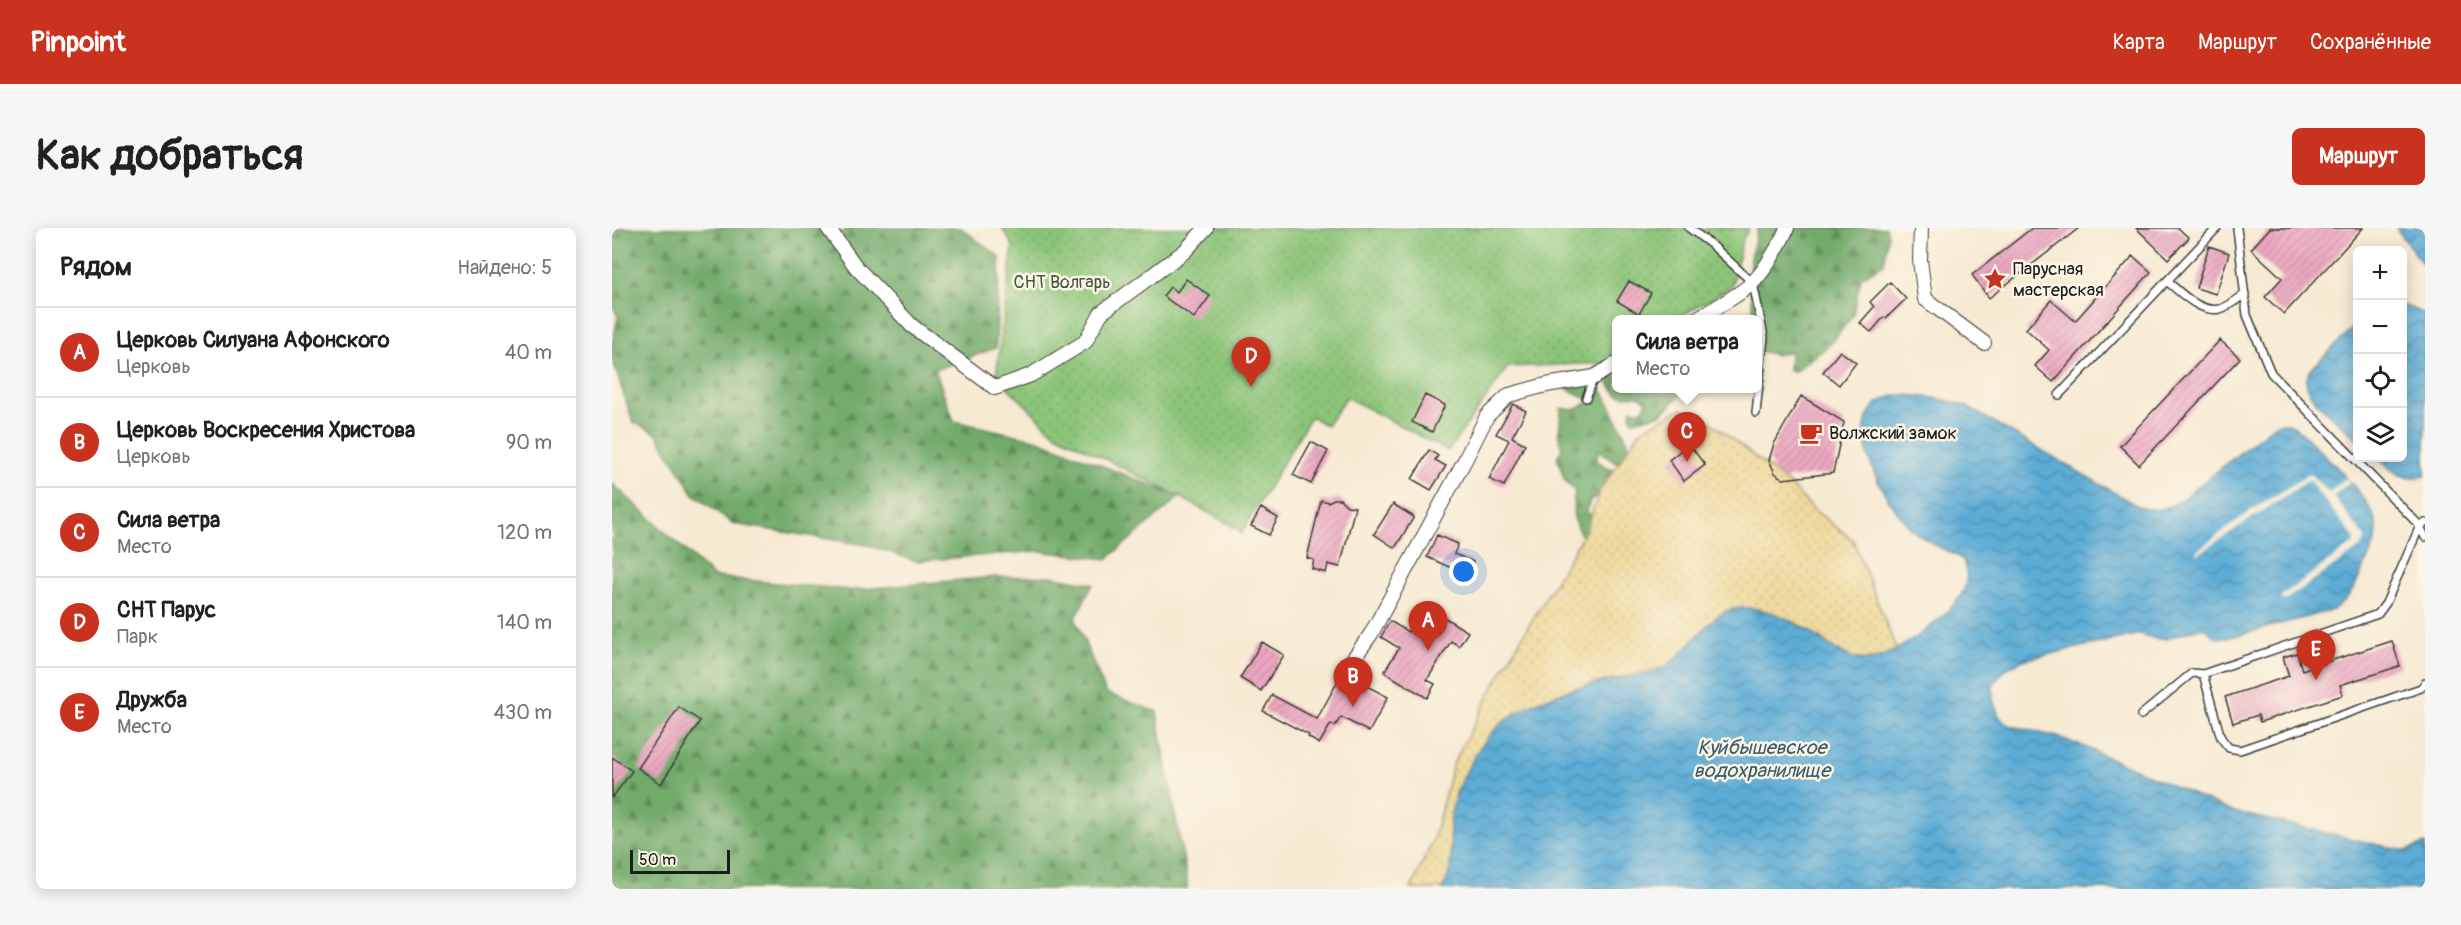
<!DOCTYPE html>
<html lang="ru">
<meta charset="utf-8">
<style>
:root{--surface:#fff;--page:#f6f6f6;--text:#202124;--muted:#757577;--line:#e0e0e0;--accent:#c8321e}
body{margin:0;font-family:Pangolin,sans-serif;background:var(--page);color:var(--text)}
.controls{position:absolute;right:18px;top:18px;display:grid;overflow:hidden;border-radius:9px;box-shadow:0 3px 15px #0003}
.controls button{width:54px;height:54px;display:grid;place-items:center;padding:0;border:0;border-bottom:2px solid var(--line);background:var(--surface);color:var(--text);font:30px sans-serif}
.scale{position:absolute;left:18px;bottom:15px;width:100px;box-sizing:border-box;padding-left:6px;border:3px solid #1c1c1c;border-top:0;font-size:16px;line-height:21px;white-space:nowrap;color:#1c1c1c;-webkit-text-stroke:4px #fcf5e5;paint-order:stroke}
.you{position:absolute;left:852px;top:344px;width:21px;height:21px;margin:-15px;border:4px solid #fff;border-radius:50%;background:#1a73e8;box-shadow:0 0 0 9px #1a73e833}
.badge{display:grid;place-items:center;width:39px;height:39px;border-radius:50%;background:var(--accent);color:#fff;font-size:20px;font-weight:700}
.pin{position:absolute;translate:-50% -50px;filter:drop-shadow(0 2px 3px #0008)}
.pin::after{content:'';position:absolute;top:32px;width:21px;height:18px;background:inherit;clip-path:polygon(0 0,100% 0,50% 100%)}
.popup{position:absolute;left:1000px;top:87px;width:150px;height:78px;box-sizing:border-box;display:grid;place-content:center;border-radius:9px;background:var(--surface);filter:drop-shadow(0 2px 4px #0005);font-size:20px;white-space:nowrap;color:var(--muted)}
.popup b{font-size:22px;color:var(--text)}
.popup::after{content:'';position:absolute;left:50%;top:100%;margin-left:-12px;border:12px solid transparent;border-top-color:var(--surface)}
.list{margin:0;padding:0;list-style:none}
h2{display:flex;justify-content:space-between;align-items:center;height:78px;margin:0;padding:0 24px;font-size:26px}
h2 small{font-size:20px;font-weight:400;color:var(--muted)}
.list li{display:grid;grid-template-columns:39px 1fr auto;gap:18px;align-items:center;box-sizing:border-box;height:90px;padding:0 24px;border-top:2px solid var(--line)}
.list b{display:block;font-size:22px;white-space:nowrap}
.list p{margin:0;font-size:20px;white-space:nowrap;color:var(--muted)}
.list em{font-size:20px;font-style:normal;color:var(--muted)}
.icon{flex:none;width:33px;height:33px;fill:none;stroke:currentColor;stroke-width:2;stroke-linecap:round;stroke-linejoin:round}
.map{position:relative;flex:none;width:1813px;height:661px;overflow:hidden;border-radius:9px}
header{display:flex;align-items:center;gap:36px;box-sizing:border-box;height:84px;padding:0 30px;background:var(--accent);color:#fff}
header strong{font-size:28px}
nav{display:flex;gap:33px;margin-inline-start:auto;font-size:21px}
.intro{display:flex;align-items:center;justify-content:space-between;box-sizing:border-box;height:144px;padding:0 36px}
h1{margin:0;font-size:42px}
.button{padding:15px 27px;border-radius:9px;background:var(--accent);color:#fff;font-size:21px;font-weight:700}
main{display:flex;gap:36px;padding:0 36px}
aside{flex:1;background:var(--surface);border-radius:9px;box-shadow:0 3px 15px #0003}
.map>svg:first-child{display:block}
.forest{fill:url(#forest-firs);stroke:#466342;stroke-width:1.5}
.sand{fill:url(#sand-dots);stroke:#857b5d;stroke-width:1.5}
.garden{fill:url(#garden-dots);stroke:#54704a;stroke-width:1.5}
.water{fill:url(#water-waves);stroke:#3c6478;stroke-width:1.5}
.pier{fill:#f7ead3}
.building{fill:url(#building-hatch)}
.lines{fill:none;stroke-linecap:round;stroke-linejoin:round}
.lane-casing{stroke:#3d3b37;stroke-width:10}
.street-casing{stroke:#3d3b37;stroke-width:16}
.lane{stroke:#fff;stroke-width:7}
.street{stroke:#fff;stroke-width:14}
.labels{text-anchor:middle;stroke-width:5;stroke-linejoin:round;paint-order:stroke}
.poi-label{font-size:18px;fill:#1c1c1c;stroke:#fcf5e5;text-anchor:start}
.park-label{font-size:18px;fill:#43573d;stroke:#fcf5e5}
.water-label{font-size:20px;font-style:italic;fill:#385d6f;stroke:#fcf5e5}
</style>
<header>
<strong>Pinpoint</strong>
<nav><a>Карта</a><a>Маршрут</a><a>Сохранённые</a></nav>
</header>
<div class="intro"><h1>Как добраться</h1><a class="button">Маршрут</a></div>
<main>
<aside>
<h2>Рядом<small>Найдено: 5</small></h2>
<ul class="list">
<li><span class="badge">A</span><div><b>Церковь Силуана Афонского</b><p>Церковь</p></div><em>40 m</em></li>
<li><span class="badge">B</span><div><b>Церковь Воскресения Христова</b><p>Церковь</p></div><em>90 m</em></li>
<li><span class="badge">C</span><div><b>Сила ветра</b><p>Место</p></div><em>120 m</em></li>
<li><span class="badge">D</span><div><b>СНТ Парус</b><p>Парк</p></div><em>140 m</em></li>
<li><span class="badge">E</span><div><b>Дружба</b><p>Место</p></div><em>430 m</em></li>
</ul>
</aside>
<div class="map">
<svg width="1813" height="661" viewBox="0 0 1813 661">
<defs>
<pattern id="forest-firs" width="22" height="20" patternUnits="userSpaceOnUse" patternTransform="scale(1.5)"><rect width="22" height="20" fill="#71aa69"/><path d="M5 1l3.5 6h-7zM16 11l3.5 6h-7z" fill="#5c8a56"/></pattern>
<pattern id="sand-dots" width="8" height="8" patternUnits="userSpaceOnUse" patternTransform="scale(1.5)"><rect width="8" height="8" fill="#eeda9e"/><path d="M2 2h.1M6 6h.1" fill="none" stroke="#ccba88" stroke-width="1.8" stroke-linecap="round"/></pattern>
<pattern id="garden-dots" width="8" height="8" patternUnits="userSpaceOnUse" patternTransform="scale(1.5)"><rect width="8" height="8" fill="#8cc579"/><path d="M2 2h.1M6 6h.1" fill="none" stroke="#78a968" stroke-width="1.8" stroke-linecap="round"/></pattern>
<pattern id="water-waves" width="16" height="10" patternUnits="userSpaceOnUse" patternTransform="scale(1.5)"><rect width="16" height="10" fill="#5bacd5"/><path d="M0 5q4-4 8 0t8 0" fill="none" stroke="#4a8bac"/></pattern>
<pattern id="building-hatch" width="6" height="6" patternUnits="userSpaceOnUse" patternTransform="scale(1.5)"><rect width="6" height="6" fill="#eba7c0"/><path d="M-1 1l2-2M0 6l6-6M5 7l2-2" fill="none" stroke="#c98fa4"/></pattern>
</defs>
<rect width="100%" height="100%" fill="#fcf5e5"/>
<filter id="ink" filterUnits="userSpaceOnUse"><feTurbulence type="fractalNoise" baseFrequency=".0167" numOctaves="2"/><feDisplacementMap in="SourceGraphic" scale="12" xChannelSelector="R" yChannelSelector="G"/><feConvolveMatrix kernelMatrix="1 2 1 2 8 2 1 2 1" color-interpolation-filters="sRGB"/></filter>
<filter id="wash" filterUnits="userSpaceOnUse"><feTurbulence type="fractalNoise" baseFrequency=".008" numOctaves="4" result="noise"/><feDisplacementMap in="SourceGraphic" scale="24" xChannelSelector="R" yChannelSelector="G"/><feGaussianBlur stdDeviation="1.35" result="paint"/><feColorMatrix in="noise" values="0 0 0 0 0 0 0 0 0 0 0 0 0 0 0 0 0 1.4 0 .05"/><feComposite in="paint" operator="in"/></filter>
<g filter="url(#wash)">
<rect width="100%" height="100%" fill="#f7ead3"/>
<path class="forest" d="M0 0H205L221 10 237 0H349L388 29 384 120 323 142 342 193 427 212 568 269 495 331 426 323 304 333 255 317 121 296 82 266 44 205 21 194 0 131V118L6 89 0 76Z
M1146 0H1274L1276 6 1272 36 1249 49 1241 87 1219 116 1182 144 1177 143 1178 123 1164 127 1146 123V92L1143 91 1139 67 1138 30Z
M1004 133V160L1074 161 1050 186 1021 193 1018 186 1019 181 1030 183 1035 173C1020 159 1004 182 994 146Z
M957 145H975L992 165 1016 214 1017 238 1004 234 986 222 985 233 1009 247 1003 256 978 272 975 284 984 295 978 321C963 299 958 290 963 263L953 253 945 229 950 221 947 205 949 180 963 182 979 173 954 160Z
M0 255 102 349 239 362 383 349 440 348 481 356 463 391 494 465 545 484 575 651V661H0Z"/>
<path class="sand" d="M1069 181 1092 189 1177 256 1201 281 1241 312 1285 423 1264 432 1243 431 1223 421 1190 398 1145 382 1062 432 1053 439 953 463 868 521 844 565 838 597 840 633 836 651 830 661H799L822 609 841 536 891 441 974 302 988 262 1029 202Z"/>
<path class="garden" d="M390 0H1137L1130 13 1120 58 1064 91 1004 92V128L993 135 896 139 836 223 734 169 715 198 699 188 629 306 624 300 568 269 442 205 384 148 401 18Z"/>
<path class="water" d="M1784 0H1813V39Z
M1791 77 1813 86V248C1792 254 1781 244 1766 230H1790Z
M1745 96V211C1731 198 1704 178 1696 162 1693 155 1695 149 1697 143Z
M1284 167C1309 167 1331 170 1354 178L1527 279C1544 284 1553 281 1568 273L1665 195H1677L1683 198C1705 221 1764 270 1765 302 1765 314 1758 326 1753 337 1745 355 1738 371 1721 382L1615 410H1605L1591 399 1553 411H1544L1528 406 1411 432 1393 441 1381 457V472L1387 488 1396 497 1449 510 1475 520 1618 583 1793 623 1813 616V661H830C844 639 837 619 838 595 840 563 867 513 892 493 921 471 962 460 997 452 1015 449 1038 449 1054 439 1077 424 1098 382 1127 380 1153 378 1182 393 1203 407 1217 417 1232 430 1250 432 1277 435 1345 384 1353 359 1356 349 1354 341 1351 332 1336 322 1317 316 1303 304 1277 281 1228 202 1267 174 1271 171 1279 169 1284 167Z"/>
<path class="pier" d="M1696 247H1699L1717 265 1734 250 1737 254 1721 269 1752 308 1753 313 1748 320 1672 373 1668 369 1742 315 1743 311 1697 252 1586 326 1584 323 1640 282Z"/>
<g id="blocks">
<path class="building" d="M1420 0H1467L1377 70 1360 47Z
M1524 0H1566L1577 10 1556 31Z
M1658 0H1751L1672 86 1653 69 1670 50 1639 21Z
M1597 18 1617 25 1604 66 1584 60Z
M1521 28 1539 44 1441 154 1423 138 1437 122 1414 101 1439 72 1463 93Z
M574 51 598 68 582 90 551 68 558 59 565 64Z
M1017 53 1039 65 1027 86 1005 73Z
M1278 54 1294 71 1274 90 1272 89 1259 104 1248 95 1262 79 1258 74Z
M1608 112 1628 130 1527 237 1508 218Z
M1228 123 1244 135 1227 157 1211 144Z
M813 167 833 177 820 204 800 194Z
M1189 168 1232 194 1221 245 1171 251 1163 245 1157 232 1162 216Z
M901 176 914 183 900 209 913 216 892 258 877 251 897 212 884 206Z
M699 214 716 223 699 256 681 247Z
M1077 216 1093 237 1072 253 1057 232Z
M817 222 826 228 823 232 834 238 819 262 800 251Z
M722 271H728L735 278 743 279 728 339 716 336 714 345 700 341 702 332 695 330 709 272 716 274Z
M781 276 802 289 783 320 762 306Z
M649 280 666 290 657 307 639 298Z
M825 307 846 316 842 326 861 334 855 347 815 329Z
M812 377 856 404 847 418 839 413 815 452 823 456 815 470 772 444 787 420 769 409 778 393 796 404Z
M1780 413 1788 438 1728 457 1731 467 1648 494 1646 487 1621 495 1613 469 1677 448 1671 429 1685 425 1690 442Z
M650 414 672 427 649 463 628 450Z
M727 451 750 463 753 457 776 469 757 504 729 489 723 498 719 496 707 516 696 509 697 507 651 483 660 467 705 491Z
M67 479 88 493 49 556 26 540Z
M0 529 20 543 0 570Z"/>
</g>
</g>
<g filter="url(#ink)">
<use href="#blocks" fill-opacity="0" stroke="#3d3b37" stroke-width="1.5"/>
<g class="lines">
<g class="lane-casing">
<path id="lane" d="M1077 0 1101 18 1141 55 1152 109 1144 185
M1555 53C1569 65 1588 85 1608 81 1616 79 1626 71 1633 66
M1447 167 1605 0
M974 170 982 149
M1813 295 1808 298 1813 309
M1591 446 1609 510 1617 520 1628 522 1809 460 1813 455
M1529 487 1580 445 1591 446 1766 386 1774 375 1808 298 1659 145 1635 87 1625 0"/>
</g>
<g class="street-casing">
<path id="street" d="M216 0 244 39 300 98 383 160 419 147 473 114 489 85 573 23 594 0
M1309 0 1308 32 1313 71 1372 115
M1082 92C1101 81 1122 71 1139 56 1151 46 1169 15 1175 0
M734 441 759 406 853 232 875 188 897 167 934 157 982 149 1004 136"/>
</g>
<use href="#lane" class="lane"/>
<use href="#street" class="street"/>
</g>
</g>
<defs>
<g id="sight-bare" transform="scale(1.8)"><path d="M0-6L1.8-2.2L6-1.7L2.9 1.2L3.7 5.4L0 3.3L-3.7 5.4L-2.9 1.2L-6-1.7L-1.8-2.2Z" fill="#c8321e" stroke="#fcf5e5" stroke-width="2.5" paint-order="stroke"/></g>
<g id="cafe-bare" transform="scale(1.8)"><path d="M-5.5-4.5H6V0H3Q3 3.5 0 3.5H-2.5Q-5.5 3.5-5.5 0ZM3-3.2v2h1.7v-2ZM-6 4.5H4V6H-6Z" fill="#c8321e" stroke="#fcf5e5" stroke-width="2.5" paint-order="stroke"/></g>
</defs>
<g fill-rule="evenodd">
<use href="#sight-bare" x="1383" y="51"/>
<use href="#cafe-bare" x="1199" y="205"/>
</g>
<g class="labels">
<g class="poi-label">
<text x="1401" y="47">Парусная<tspan x="1401" dy="21">мастерская</tspan></text>
<text x="1217" y="211">Волжский замок</text>
</g>
<g class="park-label">
<text x="450" y="60">СНТ Волгарь</text>
</g>
<g class="water-label">
<text x="1150" y="526">Куйбышевское<tspan x="1150" dy="23">водохранилище</tspan></text>
</g>
</g>
</svg>
<div class="controls">
<button>+</button>
<button>−</button>
<button><svg class="icon" aria-label="locate" viewBox="0 0 24 24"><circle cx="12" cy="12" r="6"/><path d="M12 2v4M12 18v4M2 12h4M18 12h4"/></svg></button>
<button><svg class="icon" aria-label="layers" viewBox="0 0 24 24"><path d="M12 4l9 5-9 5-9-5zM3 14l9 5 9-5"/></svg></button>
</div>
<div class="scale">50 m</div>
<div class="you"></div>
<div class="pin badge" style="left:816px;top:423px">A</div>
<div class="pin badge" style="left:741px;top:479px">B</div>
<div class="pin badge" style="left:1075px;top:234px">C</div>
<div class="popup"><b>Сила ветра</b>Место</div>
<div class="pin badge" style="left:639px;top:159px">D</div>
<div class="pin badge" style="left:1704px;top:452px">E</div>
</div>
</main>
